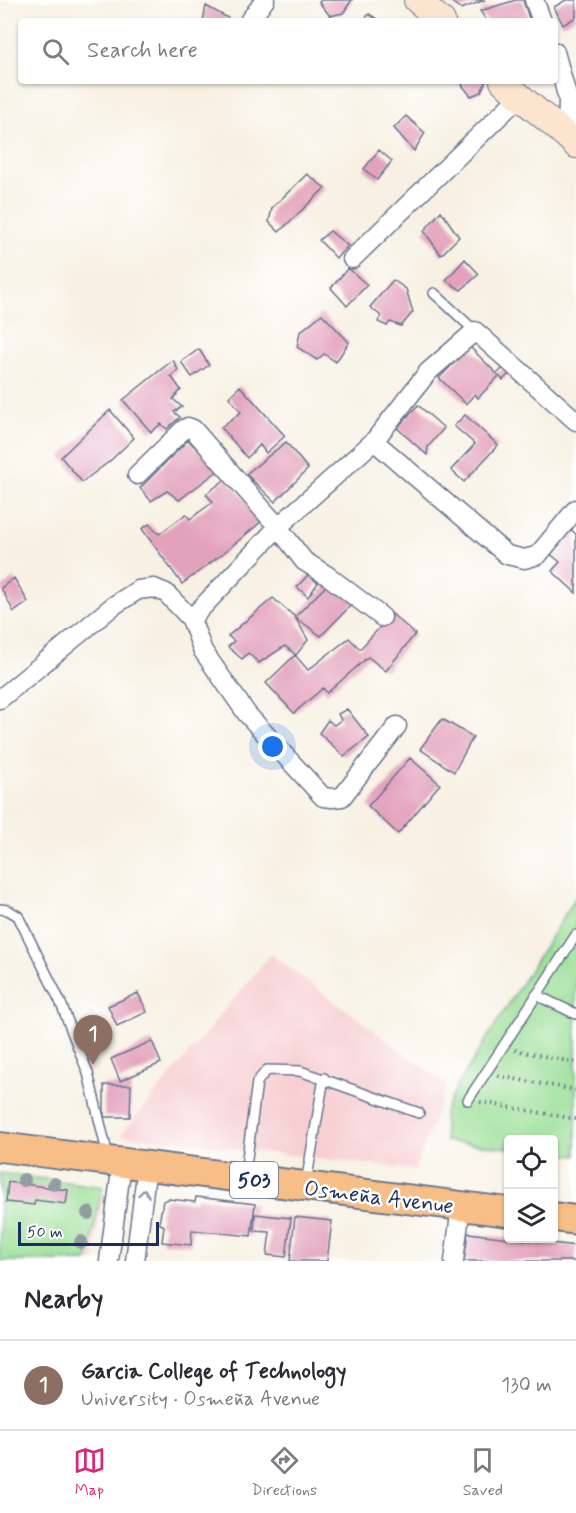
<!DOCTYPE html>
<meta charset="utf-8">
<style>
:root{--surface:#fff;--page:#f2f2f3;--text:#2b2b33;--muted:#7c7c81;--line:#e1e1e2;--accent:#db2777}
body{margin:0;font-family:Mynerve,sans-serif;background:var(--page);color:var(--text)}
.controls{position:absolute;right:18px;bottom:18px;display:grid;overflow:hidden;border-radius:6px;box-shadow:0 2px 4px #0004}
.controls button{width:54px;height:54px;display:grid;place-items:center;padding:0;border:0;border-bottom:2px solid var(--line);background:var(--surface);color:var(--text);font:30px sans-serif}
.scale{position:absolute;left:18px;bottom:15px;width:141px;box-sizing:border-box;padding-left:6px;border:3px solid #1b2f5e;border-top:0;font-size:16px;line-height:21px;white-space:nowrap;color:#1b2f5e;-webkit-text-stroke:4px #fff;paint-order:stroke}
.you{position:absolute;left:273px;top:747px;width:21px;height:21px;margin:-15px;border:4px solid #fff;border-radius:50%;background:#1a73e8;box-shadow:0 0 0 9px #1a73e833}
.badge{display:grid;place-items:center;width:39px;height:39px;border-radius:50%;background:var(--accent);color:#fff;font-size:20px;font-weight:700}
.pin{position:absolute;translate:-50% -50px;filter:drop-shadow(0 2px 3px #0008)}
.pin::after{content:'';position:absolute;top:32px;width:21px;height:18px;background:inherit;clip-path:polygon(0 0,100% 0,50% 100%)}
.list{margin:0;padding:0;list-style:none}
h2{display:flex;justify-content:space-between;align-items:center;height:78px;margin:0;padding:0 24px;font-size:26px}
h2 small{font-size:20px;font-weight:400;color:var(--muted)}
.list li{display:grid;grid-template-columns:39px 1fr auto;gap:18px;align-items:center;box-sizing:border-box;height:90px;padding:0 24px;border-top:2px solid var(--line)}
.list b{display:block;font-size:22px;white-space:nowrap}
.list p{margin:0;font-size:20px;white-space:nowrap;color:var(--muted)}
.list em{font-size:20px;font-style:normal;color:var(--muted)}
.icon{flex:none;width:33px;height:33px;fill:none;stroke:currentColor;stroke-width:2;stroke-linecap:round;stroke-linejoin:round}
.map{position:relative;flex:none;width:576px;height:1261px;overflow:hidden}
.search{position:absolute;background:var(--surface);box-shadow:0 2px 4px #0004;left:18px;right:18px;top:18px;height:66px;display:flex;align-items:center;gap:15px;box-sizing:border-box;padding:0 21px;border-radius:6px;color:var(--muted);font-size:22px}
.sheet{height:168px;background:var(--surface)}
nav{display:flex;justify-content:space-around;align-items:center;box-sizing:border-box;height:84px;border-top:2px solid var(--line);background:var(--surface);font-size:16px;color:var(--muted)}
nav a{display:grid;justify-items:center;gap:3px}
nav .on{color:var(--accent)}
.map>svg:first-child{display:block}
.built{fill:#f7cfd2}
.green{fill:#9bdf97;stroke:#5b877a;stroke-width:1.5}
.building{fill:#e3a2bc}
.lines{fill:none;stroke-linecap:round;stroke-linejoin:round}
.lane-casing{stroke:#68738d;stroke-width:12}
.street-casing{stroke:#68738d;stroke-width:21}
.secondary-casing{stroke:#68738d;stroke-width:28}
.primary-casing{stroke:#68738d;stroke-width:32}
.path{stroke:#68738d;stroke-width:4;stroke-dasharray:1.5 4.5;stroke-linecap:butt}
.lane{stroke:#fff;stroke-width:9}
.street{stroke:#fff;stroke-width:18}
.secondary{stroke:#fce5cf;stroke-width:26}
.primary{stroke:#f7be87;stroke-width:28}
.tree{fill:#909ea2}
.oneway{stroke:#8d97ae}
.labels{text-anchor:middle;stroke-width:5;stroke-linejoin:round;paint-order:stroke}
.shield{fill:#fff;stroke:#5f6d8e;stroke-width:1.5}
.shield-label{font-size:21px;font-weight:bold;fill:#1b2f5e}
.street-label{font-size:22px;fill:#1b2f5e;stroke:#fff}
</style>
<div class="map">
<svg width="576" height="1261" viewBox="0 0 576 1261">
<rect width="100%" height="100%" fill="#fff"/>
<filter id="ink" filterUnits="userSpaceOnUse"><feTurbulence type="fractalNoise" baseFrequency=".0167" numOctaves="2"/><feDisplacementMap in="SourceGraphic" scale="12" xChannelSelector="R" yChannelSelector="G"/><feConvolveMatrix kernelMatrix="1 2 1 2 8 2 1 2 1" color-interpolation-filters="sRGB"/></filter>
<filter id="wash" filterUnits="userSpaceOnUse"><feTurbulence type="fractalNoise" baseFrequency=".008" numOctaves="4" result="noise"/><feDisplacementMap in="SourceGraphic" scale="24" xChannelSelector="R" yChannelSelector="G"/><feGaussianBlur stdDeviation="1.35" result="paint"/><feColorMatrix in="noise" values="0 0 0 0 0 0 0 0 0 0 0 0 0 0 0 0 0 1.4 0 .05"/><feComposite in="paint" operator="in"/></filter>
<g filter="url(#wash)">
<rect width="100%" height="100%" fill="#f8f1e3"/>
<path class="built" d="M271 954 447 1085 415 1170 121 1135Z
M103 1187 94 1261H87Z"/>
<path class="green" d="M576 897V1156L554 1153V1140H508V1148L445 1141 444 1113 457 1086Z
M0 1173 103 1187 87 1261H0Z"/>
<g id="blocks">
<path class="building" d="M321 0H352L343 13 330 16 319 2Z
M449 0H485L461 9Z
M516 0H523L530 21H487L480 11Z
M566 0H576V17L563 25 554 7Z
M206 6 228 18 227 21H203Z
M369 14 380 21H363Z
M465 81H486L481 92 471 96 462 85Z
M406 116 425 133 414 151 394 128Z
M379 150 392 161 377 180 364 169Z
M307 174 325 188 279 232 269 222 272 208Z
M441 211 459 237 441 255 424 231Z
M330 231 348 246 336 258 319 240Z
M465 259 479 274 461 290 446 280Z
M348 268 367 285 347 306 331 288Z
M393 280 406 289 413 312 401 326 390 322 387 326 378 322 381 316 370 307Z
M322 314 349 342 336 362 324 354 317 360 297 347 300 332Z
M470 347 497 374 504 367 510 373 503 380 499 376 478 398 475 394 466 404 439 378Z
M199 349 209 365 192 377 181 362Z
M173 360 178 370 171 376 181 390 173 399 182 407 174 412 180 417 167 429 161 424 151 432 123 400Z
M240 386 285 436 266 453 260 445 247 458 221 427 241 412 229 397Z
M418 405 444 428 428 447 427 455 397 428Z
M110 410 134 438 110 461 82 482 61 457Z
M465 415 498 445 464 482 451 470 475 444 454 426Z
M188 440 219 470 179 500 167 491 151 501 140 488Z
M286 442 308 469 275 502 246 474Z
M227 478 262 521 221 555 182 584 142 529 149 524 159 534 186 514 190 519 213 502 206 494Z
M569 528 576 534V593L552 571 560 562 548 552Z
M308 575 318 583 308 597 297 587Z
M14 578 28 602 14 612 1 588Z
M332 580 356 600 321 636 295 617Z
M273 598 295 617 308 640 296 655 285 646 259 663 248 653 242 659 228 647 234 641 228 636Z
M392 614 415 634 386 671 368 657 327 693 323 688 294 713 266 683 295 655 308 670 349 638 360 649Z
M347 709 369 737 344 756 319 733 328 720 334 725 341 720 338 714Z
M442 719 473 737 454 772 420 749Z
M410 758 440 784 398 834 368 806Z
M138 993 147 1012 117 1026 108 1006Z
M152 1041 161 1063 120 1081 111 1059Z
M104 1085H131L130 1117H104Z
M8 1182 68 1190 66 1204 35 1200 34 1205 6 1202Z
M196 1197 255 1204 251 1236 192 1230 191 1245 162 1242 164 1226 159 1223 163 1201 169 1199 195 1202Z
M255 1214 291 1218 286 1257 267 1255 270 1232 254 1231Z
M295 1217 332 1221 327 1261H290Z
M468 1233 576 1246V1261H464Z"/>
</g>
</g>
<g filter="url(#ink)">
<use href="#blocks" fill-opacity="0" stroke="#68738d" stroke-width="1.5"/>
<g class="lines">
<g class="lane-casing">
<path id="lane" d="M434 293 475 331
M0 909 8 910 18 916 60 1001 88 1073 108 1156
M536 995 576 1014
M468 1100 576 935
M245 1174 257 1082 267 1070 300 1071 419 1113
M306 1183 324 1078"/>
</g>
<g class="street-casing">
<path id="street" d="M534 0 542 21
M249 21 265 0
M555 52 568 99 567 135
M352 259 519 97
M374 441 507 555 525 559 538 555 576 509
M137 475 184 429 188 427 193 429 278 527 304 561 328 576 382 617
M191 619 203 651 247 714 323 797 332 798 342 797 397 726
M0 699 113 606 138 590 154 588 166 593 191 619 278 527 374 441 428 372 475 331 576 421
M109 1261 122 1163
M135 1261 147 1166
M454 1261 461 1206"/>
</g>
<g class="secondary-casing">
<path id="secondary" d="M417 0 442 21
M503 81C526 104 553 122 576 145"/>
</g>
<g class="primary-casing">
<path id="primary" d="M0 1147 508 1212
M554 1217 576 1220"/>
</g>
<path class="path" d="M515 1050 576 1063
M498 1076 576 1090
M480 1102 576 1119"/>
<use href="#lane" class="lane"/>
<use href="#street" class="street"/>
<use href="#secondary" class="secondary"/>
<use href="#primary" class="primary"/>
</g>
<g class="tree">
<circle cx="24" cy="1180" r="7"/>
<circle cx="54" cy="1184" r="7"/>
<circle cx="88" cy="1213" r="7"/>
<circle cx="81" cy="1242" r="7"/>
</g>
<defs><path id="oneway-chevron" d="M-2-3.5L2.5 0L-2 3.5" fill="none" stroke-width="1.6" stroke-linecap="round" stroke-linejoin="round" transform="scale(1.5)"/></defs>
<use class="oneway" href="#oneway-chevron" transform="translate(144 1193) rotate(-82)"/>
</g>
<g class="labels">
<rect class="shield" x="230" y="1162" width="48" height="36" rx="4.5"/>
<g class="shield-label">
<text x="254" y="1187">503</text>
</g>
<g class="street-label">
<text transform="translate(379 1196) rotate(7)" y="8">Osmeña Avenue</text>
</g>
</g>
</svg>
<div class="controls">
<button><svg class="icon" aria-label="locate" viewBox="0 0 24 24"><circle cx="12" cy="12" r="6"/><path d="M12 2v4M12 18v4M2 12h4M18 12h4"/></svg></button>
<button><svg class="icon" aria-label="layers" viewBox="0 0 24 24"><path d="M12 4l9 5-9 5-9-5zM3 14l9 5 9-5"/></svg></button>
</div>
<div class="scale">50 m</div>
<div class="you"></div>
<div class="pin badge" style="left:93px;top:1065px;background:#8d6e63">1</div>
<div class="search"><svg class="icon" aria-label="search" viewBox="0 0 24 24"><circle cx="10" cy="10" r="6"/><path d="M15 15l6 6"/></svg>Search here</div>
</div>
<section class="sheet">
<h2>Nearby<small></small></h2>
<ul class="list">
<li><span class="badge" style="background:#8d6e63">1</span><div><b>Garcia College of Technology</b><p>University · Osmeña Avenue</p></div><em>130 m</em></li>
</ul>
</section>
<nav>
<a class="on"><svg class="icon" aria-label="map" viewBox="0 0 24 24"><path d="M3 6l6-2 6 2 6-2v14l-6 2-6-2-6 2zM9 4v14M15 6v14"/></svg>Map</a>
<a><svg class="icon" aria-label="directions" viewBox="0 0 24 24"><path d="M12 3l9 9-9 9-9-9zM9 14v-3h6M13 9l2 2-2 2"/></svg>Directions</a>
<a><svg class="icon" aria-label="saved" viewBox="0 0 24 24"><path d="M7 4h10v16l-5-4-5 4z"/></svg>Saved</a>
</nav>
